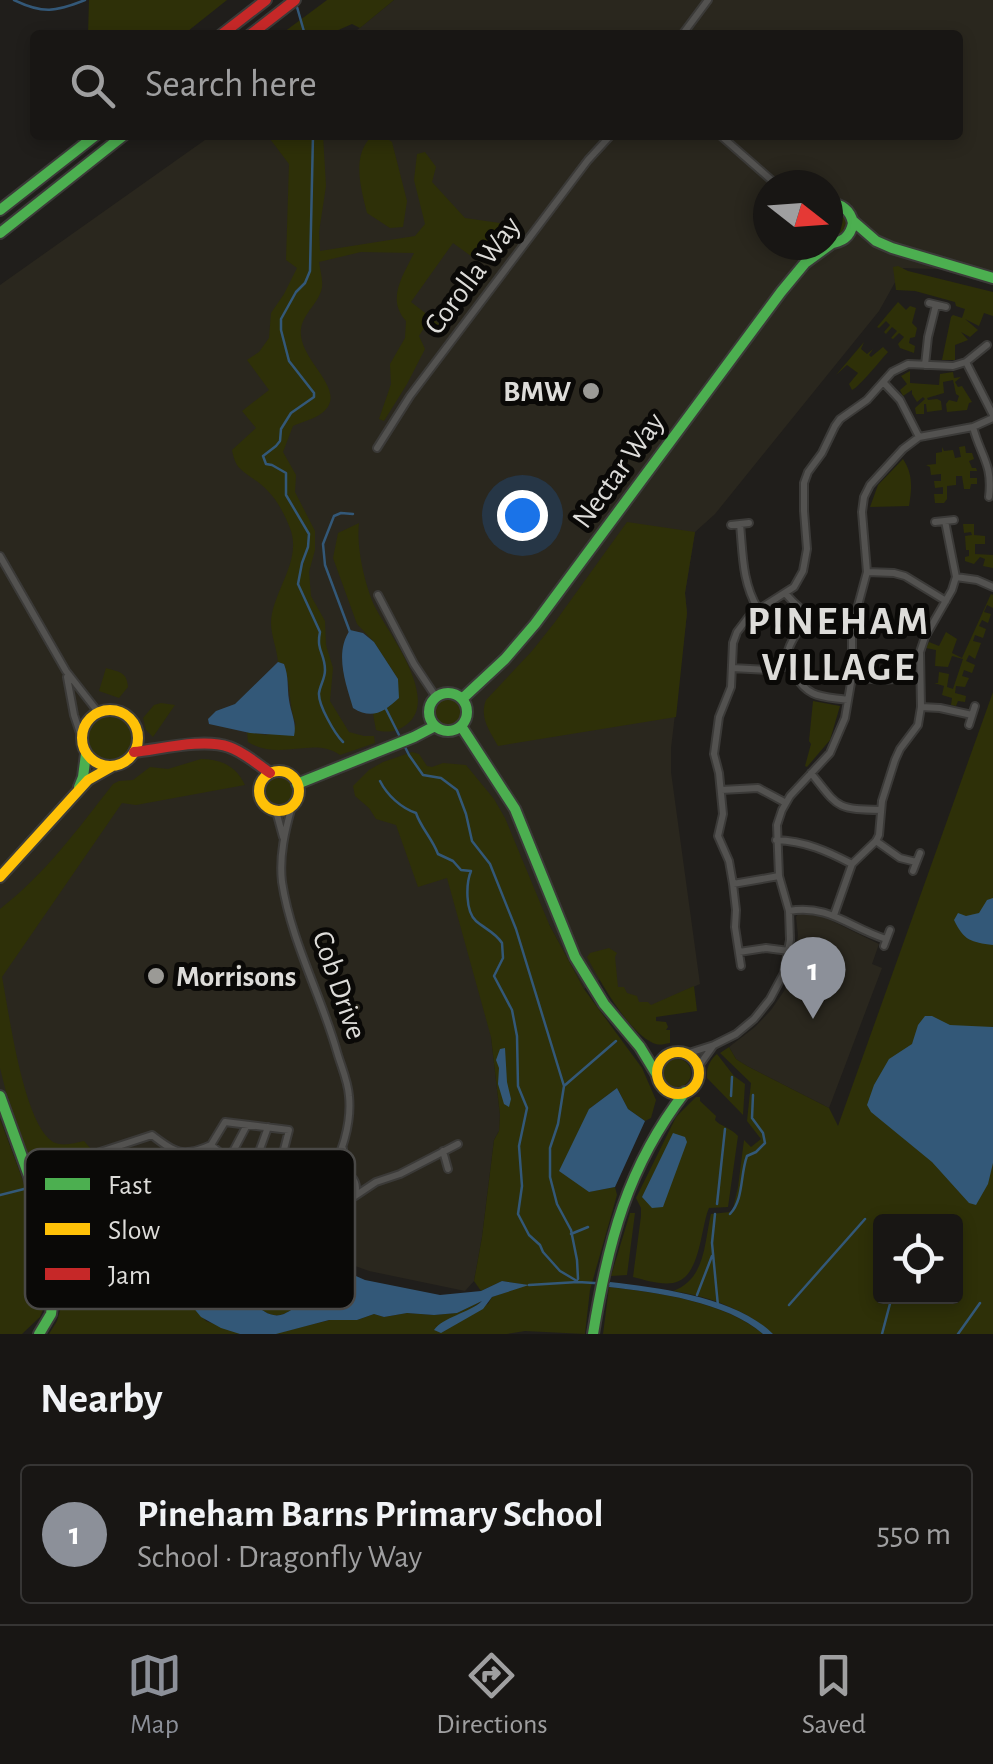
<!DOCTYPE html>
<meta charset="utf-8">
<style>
:root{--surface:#181614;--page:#252322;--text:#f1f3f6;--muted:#9f9fa0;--line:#363534;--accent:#8c9099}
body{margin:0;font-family:"Alegreya Sans",sans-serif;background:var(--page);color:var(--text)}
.controls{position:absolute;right:30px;bottom:30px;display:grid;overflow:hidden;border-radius:10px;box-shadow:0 5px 15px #0003}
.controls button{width:90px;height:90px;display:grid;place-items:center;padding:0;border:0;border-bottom:2px solid var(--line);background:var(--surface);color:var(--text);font:50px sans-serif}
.compass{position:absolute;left:753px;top:170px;width:90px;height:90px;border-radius:50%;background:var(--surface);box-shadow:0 5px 15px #0003;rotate:107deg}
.you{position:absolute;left:522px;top:515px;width:35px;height:35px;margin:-25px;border:8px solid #fff;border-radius:50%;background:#1a73e8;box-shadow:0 0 0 15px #1a73e833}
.badge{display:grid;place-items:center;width:65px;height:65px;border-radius:50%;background:var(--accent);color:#fff;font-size:32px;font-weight:700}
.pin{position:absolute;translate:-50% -82px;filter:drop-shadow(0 2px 5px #0008)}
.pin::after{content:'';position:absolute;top:52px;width:35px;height:30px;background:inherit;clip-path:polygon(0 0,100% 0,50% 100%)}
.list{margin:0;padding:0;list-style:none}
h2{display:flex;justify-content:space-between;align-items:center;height:130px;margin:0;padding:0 40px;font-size:42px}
h2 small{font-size:32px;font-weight:400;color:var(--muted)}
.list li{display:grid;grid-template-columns:65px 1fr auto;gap:30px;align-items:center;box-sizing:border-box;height:140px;margin:0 20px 20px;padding:0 20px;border:2px solid var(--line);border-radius:10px}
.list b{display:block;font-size:38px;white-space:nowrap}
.list p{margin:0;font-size:32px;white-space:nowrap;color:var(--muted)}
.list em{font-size:32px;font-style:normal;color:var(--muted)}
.icon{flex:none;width:55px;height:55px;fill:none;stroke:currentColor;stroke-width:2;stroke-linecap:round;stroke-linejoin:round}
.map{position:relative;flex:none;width:993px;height:1334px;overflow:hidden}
.search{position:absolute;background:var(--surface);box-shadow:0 5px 15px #0003;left:30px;right:30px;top:30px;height:110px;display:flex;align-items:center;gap:25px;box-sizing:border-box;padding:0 35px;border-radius:10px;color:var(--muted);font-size:38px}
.sheet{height:290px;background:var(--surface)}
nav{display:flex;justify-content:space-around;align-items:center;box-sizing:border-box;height:140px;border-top:2px solid var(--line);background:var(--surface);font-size:28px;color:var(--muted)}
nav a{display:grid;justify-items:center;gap:5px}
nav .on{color:var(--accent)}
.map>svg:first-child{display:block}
.built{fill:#2a271e;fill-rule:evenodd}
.green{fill:#2e3008;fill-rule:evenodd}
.water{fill:#335878;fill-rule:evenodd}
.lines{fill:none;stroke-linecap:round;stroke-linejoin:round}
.stream{stroke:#335878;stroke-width:2.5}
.street-casing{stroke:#3b3a38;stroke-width:10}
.fast-casing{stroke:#3b3a38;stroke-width:14}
.slow-casing{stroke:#3b3a38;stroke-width:14}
.jam-casing{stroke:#3b3a38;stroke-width:14}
.street{stroke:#535250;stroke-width:6}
.fast{stroke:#4caf50;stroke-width:10}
.slow{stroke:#ffc107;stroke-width:10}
.jam{stroke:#c62828;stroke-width:10}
.poi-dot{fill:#9b9a96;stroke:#0a0907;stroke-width:4}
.labels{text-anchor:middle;stroke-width:10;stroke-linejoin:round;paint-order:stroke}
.street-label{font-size:30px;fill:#dddcd9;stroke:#0a0907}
.poi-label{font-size:30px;font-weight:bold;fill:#dddcd9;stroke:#0a0907;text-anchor:end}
.district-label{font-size:40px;font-weight:bold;letter-spacing:2.5px;fill:#dddcd9;stroke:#0a0907}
.key{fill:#0a0907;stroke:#494846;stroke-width:2.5}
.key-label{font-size:28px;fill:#dddcd9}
</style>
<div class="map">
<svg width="993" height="1334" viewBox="0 0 993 1334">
<rect width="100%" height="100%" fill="#201e1b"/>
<path class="built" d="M394 0H993V271L903 268 879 311 715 514 695 532 685 593 687 613 671 748V772L700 984 633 1014 604 977 584 989 549 924 491 1037 500 1115 499 1131 494 1140 482 1237 474 1281 465 1291 369 1271 294 1244 276 1224 239 1198 134 1160 22 1176 0 1119V285L212 135H958V35H351ZM768 185H828V245H768Z
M799 913H816L879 944 872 964 882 968 829 1108 747 1066 736 1059 729 1047 755 1027 771 1010 784 991 791 974 796 951 798 935 796 917Z"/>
<path class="green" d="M89 0H227L183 35H88Z
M327 0H394L360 28 352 24 327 35H280Z
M267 135H323L326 186 319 232 320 251 415 236 425 224 414 180 417 154 425 152 436 167 432 182 465 218 513 225C506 246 491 249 471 256L453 243 411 302 442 326 424 328 419 336 425 349 407 384 384 421 379 419 391 384 390 364 405 338 406 321C386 299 403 276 414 253L361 252 319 262C320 270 323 279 322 287 320 302 303 313 301 329 297 361 351 390 322 413 315 419 301 422 293 426L283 452 296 475 295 492 315 531V550L309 572 311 596 325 621 326 645 333 668 330 701 349 732 364 736H374L375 743 340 755C313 736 280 762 248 742L247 732 266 735 296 725C288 703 291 684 284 664L278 662C277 649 271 635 271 623 272 592 301 563 291 531 286 517 278 501 267 490 259 481 242 473 237 465 234 460 233 455 232 450L256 428 242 411 269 390 247 360 259 352 269 338 271 313 284 294 297 268 286 260 289 164Z
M372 136H383L392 142 407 201 403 227 390 228 367 213C361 188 351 156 372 136Z
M828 206C856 208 856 237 828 240Z
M898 266 908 271 993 292V316L984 313 979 326 965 319 978 330 970 337 961 332 968 340 955 345V360H942L951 317 953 315 962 318 965 309 956 306 955 302 915 291 896 290 893 267Z
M898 302 906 310 910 306 916 308 912 323 917 328 915 337 910 338 909 343 915 346 914 353 900 348 898 344 904 337 899 333 893 339 891 338 897 331 892 327 886 334 884 332 890 325 886 321 879 328 877 327Z
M864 342 861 349 867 354 873 349 869 355 871 357 883 347 888 352C880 361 859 387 852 390L849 384 858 373 847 365 836 375Z
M910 371V383L939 385 940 374 953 372 954 378 961 377 955 382 958 387 962 386 972 402 969 403 967 410 947 412 946 404 949 400 957 402 959 396 956 394 953 380 943 382 944 393 927 398 928 400 937 399 941 401 942 410 927 412 926 404H924V414H916L915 408 925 399 923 397 917 402 912 394V390L903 396 900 390 907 384 901 376Z
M965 446 966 453H972L974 459 969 461 972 468H976L977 471H970V478H977V484H971L970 489H964L962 476H956V485L947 486V499L944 503H935L934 494H943V487L935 488 934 481H941V474L931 475 930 467 926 465 936 464V453L942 452V447L944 451 953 450 955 458 961 457 959 447Z
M903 459C913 474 912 488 909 506L870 507 878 485Z
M627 522 695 532 685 593 687 613 676 717 498 746C490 731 479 718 486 700L532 651 555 622Z
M359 523C356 547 365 586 375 607 389 634 441 700 406 725 397 732 386 733 376 730L373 714 390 706 398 679 374 642 357 624 333 558 338 533Z
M963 524H974V535L985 536V544H975V554L993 555V568L983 566 985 559 980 557 974 564 965 561V557L969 556V550H966L965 536 972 535 971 532 964 533Z
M991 594 993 595V608L987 605 984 612 991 614 988 623 982 620 979 626 986 629 983 638 975 635 973 641 981 643 975 659 969 655 966 661 975 665 972 673 964 670 962 676 969 678 965 687 956 686 955 693 966 696 965 702 958 701 956 706 951 705 952 698 942 695 944 686 934 683H938L939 672 949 674 947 687 953 689 963 659 952 656 948 667 935 666 936 650 926 648 929 642 939 646 946 632 957 639 952 653 962 658Z
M106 668C118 672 127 671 128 687L119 698 99 691Z
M993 692V1334H773C747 1310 708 1296 673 1291 706 1279 704 1243 711 1214L730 1212 733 1209 738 1187 744 1140 751 1147 761 1139 747 1121 751 1083 720 1053 729 1047 736 1059 747 1066 829 1108 838 1126ZM880 1222H956V1296H880Z
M433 712a15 15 0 1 1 30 0a15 15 0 1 1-30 0Z
M813 701 840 706 830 740 807 767 805 766 811 744 809 741Z
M161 703 175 705 153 737 146 730 143 718 154 705Z
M87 738a23 23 0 1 1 46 0a23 23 0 1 1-46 0Z
M412 752 419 754 427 766 432 767 443 763 466 765 494 799 505 818 549 924 584 989 642 1068 656 1100 651 1118 645 1121 628 1109 617 1088 589 1109 588 1192 615 1187 617 1195 590 1290 585 1334 525 1331 507 1334H273L330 1320H357L374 1314 384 1317 407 1313 434 1315 457 1313 483 1300 464 1314 435 1326 488 1304 492 1297 526 1285 502 1281 481 1291 474 1281 482 1237 494 1140 499 1131 500 1115 491 1037 447 878 418 887 396 825 376 819 369 808 355 796 353 786 369 770 383 762Z
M201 759C221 759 236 766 245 785L136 805 122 803 2 977C9 1012 23 1123 53 1142 62 1147 75 1143 84 1141L91 1149 85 1153 88 1167 61 1171 67 1184 133 1178 171 1184 106 1191 80 1197 69 1196 74 1205 75 1217 91 1232 104 1238 116 1237 133 1242 149 1254 206 1321 243 1334H49L57 1321 63 1300 54 1240 51 1226 44 1214 35 1174 6 1092 0 1068V909C45 874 78 829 113 784L119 781 133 780 150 767 168 769Z
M265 790a14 14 0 1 1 28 0a14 14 0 1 1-28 0Z
M609 948 617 953 615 957 618 987H624L627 993 637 996 639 1002H648L651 1005 694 986 697 1011 656 1017V1021L666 1022 668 1027 666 1030H670V1043C663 1044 660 1046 653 1043 628 1032 600 981 587 957L590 953Z
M717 1054 734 1076 745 1084 743 1115 707 1078C706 1068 710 1060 717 1054Z
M663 1073a14 14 0 1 1 28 0a14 14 0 1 1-28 0Z
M696 1097H700V1101L716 1116 715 1120C720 1126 731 1128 738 1136L728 1207 709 1208C700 1229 701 1278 673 1283 660 1285 645 1280 633 1277L641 1216V1208L636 1198 676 1117Z
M0 1119 28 1194 45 1283V1305L40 1317 22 1334H0Z
M190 1203C229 1202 251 1229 266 1261 269 1268 271 1278 275 1283 282 1290 292 1298 300 1303V1306C295 1308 290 1311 284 1314 266 1321 250 1300 243 1286L239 1294H236L211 1276 208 1253 207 1259 204 1260 193 1246 181 1251V1258H178L140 1222 145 1216Z
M630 1213H635L627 1275 611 1276Z
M609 1287C656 1292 726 1302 763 1334H603Z"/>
<path class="water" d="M350 630 363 633 374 642 398 679 399 698C384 712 372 720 353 708 346 684 334 653 350 630Z
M278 662 284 664C289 677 287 687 289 700 291 714 297 723 294 736L250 733 209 724 208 719 216 711 235 704Z
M993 898V945C971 942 964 941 954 920L958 913 966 916 979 913 987 900Z
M925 1016H932L950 1025 993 1027V1163L988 1184 976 1205 969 1203 932 1162 871 1112 867 1105 874 1085 889 1059 912 1044 918 1025Z
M505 1048 507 1082 511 1099 509 1107 504 1104 498 1084 499 1068 496 1060 500 1049Z
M617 1088 628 1109 645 1121 615 1187 589 1192 559 1171 589 1109Z
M673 1133 685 1137 687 1142 663 1207 652 1208 642 1197Z
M190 1182 239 1198 276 1224 289 1240 306 1254 365 1280 440 1295 481 1291 502 1281 529 1285 492 1297 483 1309 441 1333 434 1330C443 1317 469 1313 482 1301L457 1313 434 1315 407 1313 384 1317 374 1314 357 1320H329L276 1334H240L221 1328 201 1317 149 1254 133 1242 116 1237 104 1238 80 1224 73 1214 74 1205 68 1196 80 1197 106 1191ZM190 1203C231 1201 250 1229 266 1262 269 1268 271 1278 275 1283 281 1291 292 1297 300 1303V1306C295 1307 290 1311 284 1314 266 1321 250 1300 243 1286L240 1285V1292L236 1294 212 1276 211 1256 208 1248 204 1246 208 1254 207 1259 204 1260 193 1246 183 1244 180 1247 181 1257 178 1258 140 1223 145 1216Z
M610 1282C660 1288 736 1297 773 1334H763C727 1302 656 1292 609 1287Z"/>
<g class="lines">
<path class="stream" d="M14 0C43 14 55 12 85 0
M297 7 305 35
M313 135 310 271 305 283 296 292 281 319V330L289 361 314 393V397L291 413 281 429 280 441 276 446 263 456 266 464 272 465 286 473V495L309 534 308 547 302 563 298 584 320 632C316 651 325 653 325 670 325 679 320 685 319 693 318 705 335 734 343 742
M350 632 325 565 323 544 334 516 341 513 353 514
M385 707 409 755 423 775 441 778 457 790 466 814 472 841 490 864 516 929 564 1086
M380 781C387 795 401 808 416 813 421 828 432 838 438 854L453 861 461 870 471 871C466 883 465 911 476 921 485 929 495 932 502 943L503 958 494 976 512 1010 517 1036 518 1086 527 1108 519 1146 522 1186 518 1214 529 1235 540 1245 543 1252 560 1271 577 1281
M731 1096 732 1077
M35 1186 42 1185 70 1197
M0 1195 28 1188
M717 1204 725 1129
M715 1214 712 1243 718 1306
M730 1214C744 1199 740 1175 747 1156L756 1152 765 1143 763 1133 752 1118 753 1095
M912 1222V1221
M571 1234 588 1227
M578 1279 577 1260 571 1230 557 1204 550 1177V1148L558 1124 564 1086 616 1041
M529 1285 578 1282 610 1284
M697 1295 712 1256
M789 1305 865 1219
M882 1334 892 1296
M958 1334 980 1303"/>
<g class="street-casing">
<path id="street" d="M682 35 708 0
M720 135 777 185
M929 303 946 307
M966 362 993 415
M925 365 928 337 936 305
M884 383 900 400 919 437
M973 427C981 457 993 464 989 497
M377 448 410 396 588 160 611 135
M935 522 954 520
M740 524C743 555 742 582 758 609
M731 525 749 523
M0 556 66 671 98 712
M867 572 894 573 905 576 946 601
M956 577 977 580 993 587
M785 593C805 616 821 626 852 628
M378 595 414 664 436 697
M808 616C801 627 791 639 788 651 786 661 789 666 794 674 809 699 822 696 848 700
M732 668 768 670 788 666
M67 677 74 715 82 739
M852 677 882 680 919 677
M921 707 940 708 972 715
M969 725 975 706
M811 773C839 808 835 809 881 810
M721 790 758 788 786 803
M292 806C285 831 279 856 282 882 291 941 321 995 337 1052 341 1066 348 1081 349 1096 352 1126 341 1152 330 1178
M276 811 283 837
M776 840C805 841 827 851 852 864
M876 841 900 858 916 862
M913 871 920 853
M733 884 779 876
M789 911C829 904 850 928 886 939
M834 915 852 864 876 841 879 835 882 801 895 760 900 749 918 725 921 707 920 652 925 637 952 590 956 577 945 521
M884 946 890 930
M739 952 766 948 789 951
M741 966 735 927 736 910 733 884 729 861 718 836 723 814 719 773 714 754 719 717 731 687 733 643 737 632 750 615 794 587 803 571 807 549 804 511V483L808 472 822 453 835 426 840 419 867 400 892 372 908 364 953 366 966 362 987 345
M686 1054 714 1045 736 1034 754 1019 770 999 784 973 790 940 789 911 779 876 777 825 782 810 790 796 830 753 845 718 852 677V628L867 572 862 512 864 497 870 485 903 449 919 437 973 427 993 418
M698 1067 713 1046
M211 1145 225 1122 289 1130 282 1157 262 1187
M343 1149 344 1163 350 1175
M443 1151 448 1169
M94 1154 152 1135C175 1153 183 1158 211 1145 228 1159 279 1207 298 1208 308 1209 320 1201 329 1197
M229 1159 247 1125
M326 1188a15 15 0 1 1 30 0a15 15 0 1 1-30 0Z
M245 1173 259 1152 268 1127
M355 1196 376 1182 400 1174 458 1144"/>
</g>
<g class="fast-casing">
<path id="fast" d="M828 202C842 205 850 209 853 223 850 238 842 242 828 244
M0 210 96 135
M853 221 876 241 892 248 993 278
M0 233 124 135
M429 712a19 19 0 1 1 38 0a19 19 0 1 1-38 0Z
M462 699 505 659 535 624 781 292 805 263 831 244
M461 726 515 809 575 957 604 1004 640 1047 657 1075
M297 784 414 737 435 726
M79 787 83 777 86 754
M0 1096 29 1176 54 1290 51 1314 39 1334
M593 1334C608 1242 627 1167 685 1092"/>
</g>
<g class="slow-casing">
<path id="slow" d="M82 738a28 28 0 1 1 56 0a28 28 0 1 1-56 0Z
M259 791a20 20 0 1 1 40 0a20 20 0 1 1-40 0Z
M0 877 88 780 111 767
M657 1073a21 21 0 1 1 42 0a21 21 0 1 1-42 0Z"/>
</g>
<g class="jam-casing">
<path id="jam" d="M221 35 266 0
M250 35 295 0
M134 752C161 749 204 738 229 747 244 752 257 764 270 773"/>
</g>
<use href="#street" class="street"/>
<use href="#fast" class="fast"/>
<use href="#slow" class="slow"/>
<use href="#jam" class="jam"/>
</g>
<g class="poi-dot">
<circle cx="591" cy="391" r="10"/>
<circle cx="156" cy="976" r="10"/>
</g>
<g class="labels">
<g class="street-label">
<text transform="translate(472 275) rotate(-53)" y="10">Corolla Way</text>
<text transform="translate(618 470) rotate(-54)" y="10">Nectar Way</text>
<text transform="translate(340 985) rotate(71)" y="10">Cob Drive</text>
</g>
<g class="poi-label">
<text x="571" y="401">BMW</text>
<text x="176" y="986" text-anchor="start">Morrisons</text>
</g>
<g class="district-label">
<text x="839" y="634">PINEHAM<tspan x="839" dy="46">VILLAGE</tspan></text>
</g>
</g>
<rect x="25" y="1149" width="330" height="160" rx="15" class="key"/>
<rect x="45" y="1178" width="45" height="12" fill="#4caf50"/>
<rect x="45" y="1223" width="45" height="12" fill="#ffc107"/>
<rect x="45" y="1268" width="45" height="12" fill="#c62828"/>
<g class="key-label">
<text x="108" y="1194">Fast</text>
<text x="108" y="1239">Slow</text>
<text x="108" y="1284">Jam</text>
</g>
</svg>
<div class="controls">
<button><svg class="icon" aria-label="locate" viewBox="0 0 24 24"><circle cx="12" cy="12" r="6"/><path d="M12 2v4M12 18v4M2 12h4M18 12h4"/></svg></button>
</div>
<svg class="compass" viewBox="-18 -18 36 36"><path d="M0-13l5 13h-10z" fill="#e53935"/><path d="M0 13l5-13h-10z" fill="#9f9fa0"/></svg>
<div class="you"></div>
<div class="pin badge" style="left:813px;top:1019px">1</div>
<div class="search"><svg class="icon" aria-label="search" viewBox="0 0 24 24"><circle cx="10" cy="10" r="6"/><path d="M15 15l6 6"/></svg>Search here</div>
</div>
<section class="sheet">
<h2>Nearby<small></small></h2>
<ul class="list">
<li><span class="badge">1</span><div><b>Pineham Barns Primary School</b><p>School · Dragonfly Way</p></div><em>550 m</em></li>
</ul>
</section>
<nav>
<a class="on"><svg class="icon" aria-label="map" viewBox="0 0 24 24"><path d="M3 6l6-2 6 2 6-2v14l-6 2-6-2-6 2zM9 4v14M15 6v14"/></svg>Map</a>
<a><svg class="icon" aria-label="directions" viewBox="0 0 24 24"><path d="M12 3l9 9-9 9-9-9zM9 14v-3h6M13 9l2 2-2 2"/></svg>Directions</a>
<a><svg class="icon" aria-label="saved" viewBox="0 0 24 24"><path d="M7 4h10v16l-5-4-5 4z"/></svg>Saved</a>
</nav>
